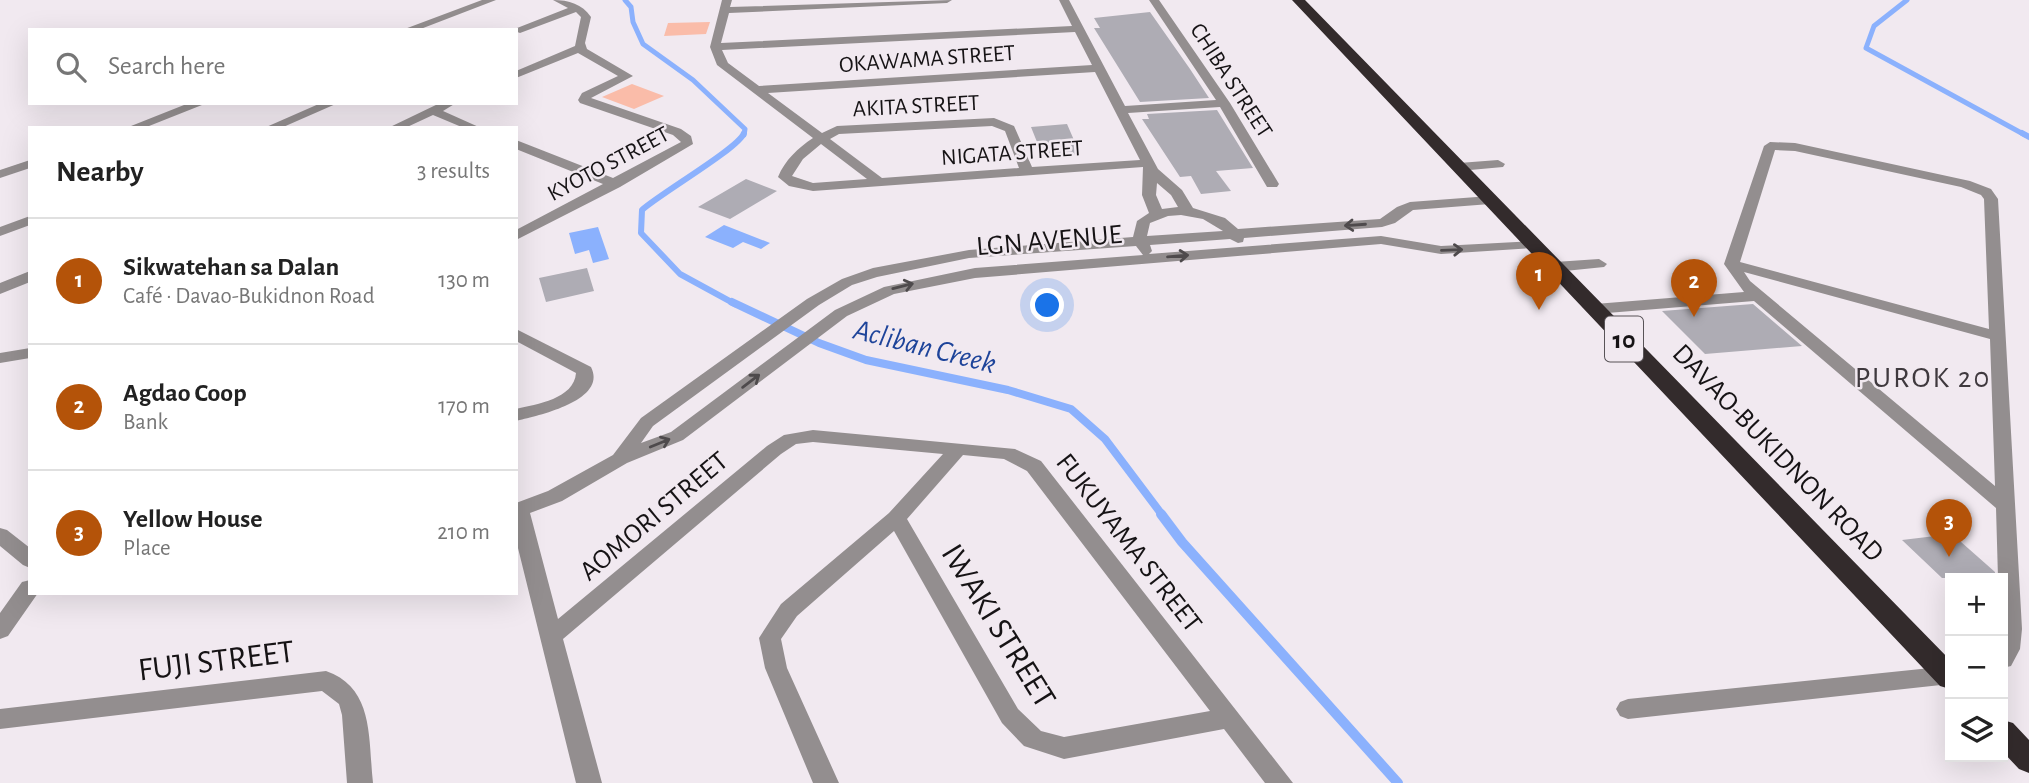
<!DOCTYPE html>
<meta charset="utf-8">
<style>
:root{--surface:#fff;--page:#f6f6f6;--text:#222;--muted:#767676;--line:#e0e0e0;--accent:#b45309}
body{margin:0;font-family:"Alegreya Sans",sans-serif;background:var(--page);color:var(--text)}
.controls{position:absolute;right:21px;bottom:21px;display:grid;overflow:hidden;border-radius:0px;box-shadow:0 7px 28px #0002}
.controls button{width:63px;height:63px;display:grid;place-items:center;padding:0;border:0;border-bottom:2px solid var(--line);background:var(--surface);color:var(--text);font:35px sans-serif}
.you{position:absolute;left:1048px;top:306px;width:24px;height:24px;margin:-18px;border:5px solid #fff;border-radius:50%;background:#1a73e8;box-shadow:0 0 0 10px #1a73e833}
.badge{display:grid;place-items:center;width:46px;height:46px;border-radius:50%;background:var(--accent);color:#fff;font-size:23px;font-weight:700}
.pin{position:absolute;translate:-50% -58px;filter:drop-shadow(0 2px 4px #0008)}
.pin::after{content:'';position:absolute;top:37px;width:24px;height:21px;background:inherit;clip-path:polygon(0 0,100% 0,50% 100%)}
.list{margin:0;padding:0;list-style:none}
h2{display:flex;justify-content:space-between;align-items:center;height:91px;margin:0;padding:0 28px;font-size:30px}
h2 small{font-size:23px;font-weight:400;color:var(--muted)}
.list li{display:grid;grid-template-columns:46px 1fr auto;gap:21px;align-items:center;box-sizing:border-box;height:126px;padding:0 28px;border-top:2px solid var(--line)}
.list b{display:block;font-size:26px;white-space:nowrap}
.list p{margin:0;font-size:23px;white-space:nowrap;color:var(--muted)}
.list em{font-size:23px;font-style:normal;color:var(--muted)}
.icon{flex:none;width:38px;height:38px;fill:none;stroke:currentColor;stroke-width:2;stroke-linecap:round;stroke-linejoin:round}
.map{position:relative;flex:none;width:2029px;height:783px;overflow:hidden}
.search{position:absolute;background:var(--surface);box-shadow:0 7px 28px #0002;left:28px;top:28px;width:490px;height:77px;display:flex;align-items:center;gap:18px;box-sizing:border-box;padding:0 24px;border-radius:0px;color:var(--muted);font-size:26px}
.panel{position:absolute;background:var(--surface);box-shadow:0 7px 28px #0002;left:28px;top:126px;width:490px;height:469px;border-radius:0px}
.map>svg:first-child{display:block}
.green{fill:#fabca9}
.water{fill:#8bb1fd}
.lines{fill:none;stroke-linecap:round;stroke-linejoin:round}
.stream-far3{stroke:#8bb1fd;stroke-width:5}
.stream-far2{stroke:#8bb1fd;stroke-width:6}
.stream-far1{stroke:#8bb1fd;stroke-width:8}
.stream{stroke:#8bb1fd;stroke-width:10}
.building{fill:#aeacb4}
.minor{fill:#938e8f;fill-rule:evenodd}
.highway{fill:#332b2c;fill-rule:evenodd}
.oneway{stroke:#4e4a4c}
.labels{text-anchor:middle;stroke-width:5;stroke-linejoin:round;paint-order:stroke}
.far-street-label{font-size:23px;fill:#161315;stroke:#f1e9f0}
.shield{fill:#f1e9f0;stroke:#585357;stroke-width:2}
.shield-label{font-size:26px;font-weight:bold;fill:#161315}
.street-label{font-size:28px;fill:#161315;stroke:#f1e9f0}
.water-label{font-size:30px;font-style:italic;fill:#1e449a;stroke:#f1e9f0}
.neighbourhood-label{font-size:30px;letter-spacing:2px;fill:#3f393e;stroke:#f1e9f0}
.near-street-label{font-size:33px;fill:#161315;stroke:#f1e9f0}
</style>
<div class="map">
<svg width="2029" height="783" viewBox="0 0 2029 783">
<rect width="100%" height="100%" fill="#f1e9f0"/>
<path class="green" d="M710 22 706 34 664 36 668 23Z
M632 84 664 96 634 109 602 97Z"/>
<path class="water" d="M724 225 770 243 761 249 743 242 733 248 705 237Z
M598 227 609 259 593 263 589 250 575 254 569 233Z"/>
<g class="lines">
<path class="stream-far3" d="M625 0 631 7 633 22 643 44 693 80 745 129 744 135
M1907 0 1874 26 1866 48 2025 135"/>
<path class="stream-far2" d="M2022 133 2029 137
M735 304 680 274 641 233 642 210C661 193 739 148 744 133"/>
<path class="stream-far1" d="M732 302 819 343 866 360 1008 390 1071 409 1105 439 1163 516"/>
<path class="stream" d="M1161 514 1182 542 1398 783"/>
</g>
<path class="building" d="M1150 12 1190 69 1209 98 1140 102 1094 28H1100L1094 18Z
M1217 110 1253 168 1216 171 1231 191 1201 194 1191 176 1180 177 1142 119H1149L1147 114Z
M1067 124 1080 154 1043 157 1031 127Z
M746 179 777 191 730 219 698 207Z
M587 268 594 291 546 302 539 278Z
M1753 304 1802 346 1705 354 1662 311Z
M1952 534 1995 572V578H1942L1902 540Z"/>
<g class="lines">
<path class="minor" d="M482 0H496L418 30H402Z
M553 0C569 0 582 4 591 17L585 43 587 49 633 76 591 98 681 129 691 136 693 144 620 187 516 240V230L603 184 516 149V140L613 178 681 142 673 135 580 103 578 100 582 93 618 76 578 53 516 78V71L575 46 581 17 576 12 520 33 512 30 568 8Z
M722 0H732L730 7 952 0 947 3 729 13 721 43 1072 26 1059 0H1069L1125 106 1216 100 1149 0H1159L1230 103 1279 184 1277 187H1267L1220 107 1128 113 1158 169 1182 190 1193 208 1225 218 1238 229 1380 219 1397 207 1410 202 1490 196 1497 200 1490 204 1413 210 1395 223 1382 227 1244 238 1243 242 1238 243 1230 239 1150 245 1152 251 1149 254 1381 236 1441 246 1538 241V247L1533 248 1441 254 1381 244 975 278 894 294 847 316 683 440 627 463 562 501 530 513 558 619 767 446 784 435 813 430 1015 449 1041 461 1293 783H1265L1224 729 1064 759 1024 746 1002 723 894 531 797 616 781 639 787 668 839 783H813L765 668 759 638 781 604 889 513 943 454 813 442 796 444 781 454 563 639 602 783H576L516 540V503L548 491 613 455 641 418 807 299 842 279 873 268 969 250 1133 237 1137 221 1149 213 1142 195 1143 167 813 191 789 186 778 177C785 160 798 148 813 138L717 65 710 47ZM1075 32 1092 65 759 86 728 63 722 50ZM1095 72 1140 160 1032 167 1014 126 994 118 837 126 822 133 768 93ZM992 126 1005 131 1019 168 882 178 830 139 839 134ZM821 144 867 179 813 183 792 176 803 159ZM1157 183 1171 195 1178 207 1162 209 1156 195ZM1181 215 1203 219 1223 231 1147 236 1150 223 1168 216ZM1136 246 1143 255 975 268 884 287 835 310 671 432 641 443 653 426 819 305 852 285 877 277 969 258ZM963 455 1004 459 1027 471 1210 711 1064 737 1041 731 1018 709 907 519Z
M189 103H207L144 128H126Z
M321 103H338L281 128H264Z
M440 103H456L443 111 481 128H464L433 115 405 128H388Z
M1770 142 1795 143 1970 181 1991 189 1998 199 2022 629 2020 649 2011 666 2003 668V578H1998L1996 508 1754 301 1595 314 1587 309 1595 304 1744 292 1724 264 1764 146ZM1775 150 1795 151 1961 187 1981 195 1984 199 1989 329 1740 262ZM1744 272 1990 339 1995 486 1750 281Z
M30 160V168L0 178V170Z
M1498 160 1505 164 1503 167 1459 171 1452 167 1459 163Z
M30 216V225L0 236V227Z
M1599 259 1607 264 1604 267 1555 272 1547 267 1555 262Z
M30 271V282L0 294V283Z
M516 329 591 367C608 401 537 416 516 421V409C537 404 574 399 576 373L516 341Z
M30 348V358L0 363V353Z
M0 528 7 530 30 548V568L23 565 0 546Z
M30 580V593H38L8 636 0 639V613L22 582Z
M1950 666V684L1628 719 1620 716 1616 709 1620 702 1628 699Z
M326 671C375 688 368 740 373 783H347L342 715 339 704 322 691 0 729V709Z"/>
<path class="highway" d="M1292 0H1305L1950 660V689L1940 686Z
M2003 720 2013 723 2029 740V773L2019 769 2003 752Z"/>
</g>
<defs><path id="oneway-shaft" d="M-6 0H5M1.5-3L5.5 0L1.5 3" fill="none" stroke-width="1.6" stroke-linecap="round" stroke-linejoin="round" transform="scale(1.75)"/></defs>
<g class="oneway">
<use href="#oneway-shaft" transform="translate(1355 225) rotate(176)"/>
<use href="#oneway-shaft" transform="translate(1452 250) rotate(-2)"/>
<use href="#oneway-shaft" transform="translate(1178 256) rotate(-5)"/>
<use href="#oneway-shaft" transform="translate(903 286) rotate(-14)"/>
<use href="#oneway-shaft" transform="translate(751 381) rotate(-37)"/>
<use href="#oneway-shaft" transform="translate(660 443) rotate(-22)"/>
</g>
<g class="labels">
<g class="far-street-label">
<text transform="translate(927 58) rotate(-4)" y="8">OKAWAMA STREET</text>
<text transform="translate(1232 80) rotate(57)" y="8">CHIBA STREET</text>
<text transform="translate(916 105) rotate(-3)" y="8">AKITA STREET</text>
<text transform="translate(1012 152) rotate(-4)" y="8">NIGATA STREET</text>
<text transform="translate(608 163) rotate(-28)" y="8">KYOTO STREET</text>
</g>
<rect class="shield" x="1605" y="316.5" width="38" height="45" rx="5"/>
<g class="shield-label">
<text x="1624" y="348">10</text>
</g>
<g class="street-label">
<text transform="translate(1049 239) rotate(-5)" y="10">LGN AVENUE</text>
<text transform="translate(1779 452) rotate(46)" y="10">DAVAO-BUKIDNON ROAD</text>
<text transform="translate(653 515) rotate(-40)" y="10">AOMORI STREET</text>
<text transform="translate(1130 542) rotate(52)" y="10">FUKUYAMA STREET</text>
</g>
<g class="water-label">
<text transform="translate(925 346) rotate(14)" y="10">Acliban Creek</text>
</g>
<g class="neighbourhood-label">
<text x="1923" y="387">PUROK 20</text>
</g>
<g class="near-street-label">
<text transform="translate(1000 625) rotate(58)" y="12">IWAKI STREET</text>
<text transform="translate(216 659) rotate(-7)" y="12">FUJI STREET</text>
</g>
</g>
</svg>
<div class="controls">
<button>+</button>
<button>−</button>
<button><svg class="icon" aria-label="layers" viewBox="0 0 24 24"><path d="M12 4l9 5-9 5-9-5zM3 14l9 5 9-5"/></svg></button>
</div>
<div class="you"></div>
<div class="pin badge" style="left:1539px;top:310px">1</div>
<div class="pin badge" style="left:1694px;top:317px">2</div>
<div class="pin badge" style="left:1949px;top:557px">3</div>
<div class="search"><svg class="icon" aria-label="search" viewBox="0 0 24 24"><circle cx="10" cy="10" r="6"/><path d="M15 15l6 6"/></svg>Search here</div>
<section class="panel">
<h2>Nearby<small>3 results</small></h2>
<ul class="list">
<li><span class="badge">1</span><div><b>Sikwatehan sa Dalan</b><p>Café · Davao-Bukidnon Road</p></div><em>130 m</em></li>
<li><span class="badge">2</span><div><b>Agdao Coop</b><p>Bank</p></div><em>170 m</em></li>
<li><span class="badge">3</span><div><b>Yellow House</b><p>Place</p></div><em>210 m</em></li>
</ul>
</section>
</div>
